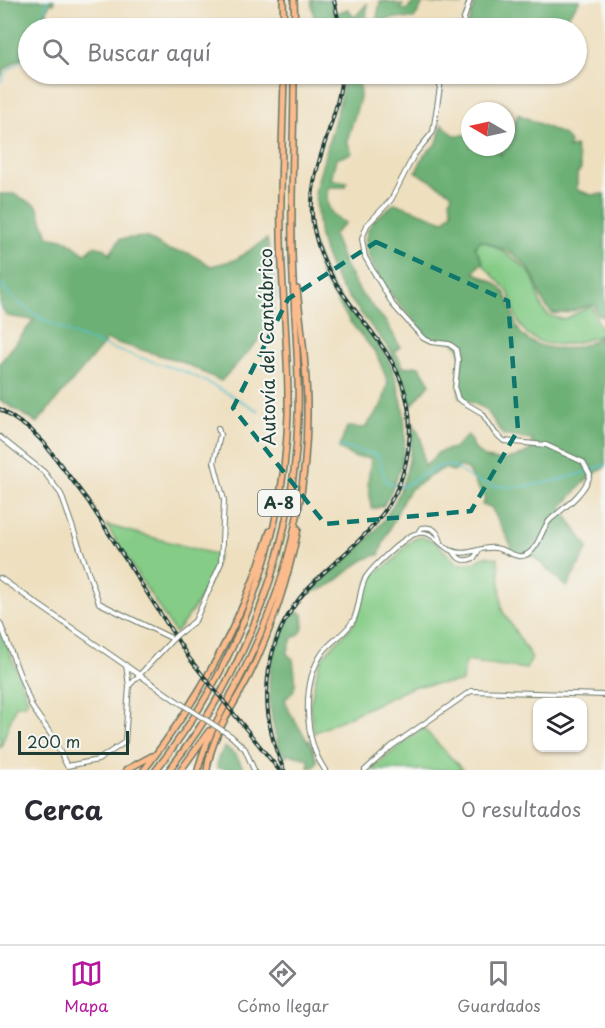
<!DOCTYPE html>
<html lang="es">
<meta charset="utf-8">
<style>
:root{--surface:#fff;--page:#f7f7f7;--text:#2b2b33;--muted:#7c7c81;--line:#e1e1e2;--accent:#b5179e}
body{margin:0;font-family:"Playpen Sans",sans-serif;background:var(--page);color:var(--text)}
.controls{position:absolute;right:18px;bottom:18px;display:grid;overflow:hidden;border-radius:12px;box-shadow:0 2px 4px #0004}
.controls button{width:54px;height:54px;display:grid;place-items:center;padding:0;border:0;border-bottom:2px solid var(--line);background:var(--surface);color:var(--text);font:30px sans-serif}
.compass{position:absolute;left:461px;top:102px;width:54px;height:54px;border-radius:50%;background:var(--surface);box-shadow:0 2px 4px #0004;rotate:279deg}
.scale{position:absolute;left:18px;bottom:15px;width:111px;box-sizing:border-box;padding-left:6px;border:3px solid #1f3d34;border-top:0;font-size:16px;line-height:21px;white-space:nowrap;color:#1f3d34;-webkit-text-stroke:4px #f6f6f2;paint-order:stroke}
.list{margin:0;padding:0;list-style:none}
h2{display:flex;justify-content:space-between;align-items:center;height:78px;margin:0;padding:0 24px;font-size:26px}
h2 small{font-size:20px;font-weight:400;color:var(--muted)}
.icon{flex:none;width:33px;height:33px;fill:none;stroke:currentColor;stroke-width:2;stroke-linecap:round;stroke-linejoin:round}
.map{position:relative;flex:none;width:605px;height:770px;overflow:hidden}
.search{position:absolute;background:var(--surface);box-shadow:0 2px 4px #0004;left:18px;right:18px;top:18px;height:66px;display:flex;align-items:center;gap:15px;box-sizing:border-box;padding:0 21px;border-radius:33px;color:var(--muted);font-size:22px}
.sheet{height:174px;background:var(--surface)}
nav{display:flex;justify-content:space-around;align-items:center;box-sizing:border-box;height:84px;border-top:2px solid var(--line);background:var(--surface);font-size:16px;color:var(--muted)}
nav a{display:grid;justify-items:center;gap:3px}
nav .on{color:var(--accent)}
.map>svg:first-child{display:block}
.green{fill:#85cc87;stroke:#52845e;stroke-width:1.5}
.forest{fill:#6cb074;stroke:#467654;stroke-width:1.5}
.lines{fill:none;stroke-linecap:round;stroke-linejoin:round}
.stream{stroke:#53bece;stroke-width:1.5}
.minor-casing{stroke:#677665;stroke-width:6}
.highway-casing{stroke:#677665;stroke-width:8}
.minor{stroke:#fff;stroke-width:4}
.highway{stroke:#fbbb8c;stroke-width:5}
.rail-casing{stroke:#1f3d34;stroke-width:4}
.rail{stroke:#f6f6f2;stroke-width:1.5;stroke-dasharray:4.5;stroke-linecap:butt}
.minor-bridge-casing{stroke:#677665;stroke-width:6;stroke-linecap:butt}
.minor-bridge{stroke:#fff;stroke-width:4}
.marked{fill:none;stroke:#0f766e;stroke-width:4.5;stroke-dasharray:12 8;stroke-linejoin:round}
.labels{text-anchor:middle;stroke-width:4.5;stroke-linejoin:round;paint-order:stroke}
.shield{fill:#f6f6f2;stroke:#60746d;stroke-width:1.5}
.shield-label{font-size:16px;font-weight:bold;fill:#1f3d34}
.street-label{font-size:18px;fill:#1f3d34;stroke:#f6f6f2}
</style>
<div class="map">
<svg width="605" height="770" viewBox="0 0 605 770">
<rect width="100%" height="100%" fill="#f6f6f2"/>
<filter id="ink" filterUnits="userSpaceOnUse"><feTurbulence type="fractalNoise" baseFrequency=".0167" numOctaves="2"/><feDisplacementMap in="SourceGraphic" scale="12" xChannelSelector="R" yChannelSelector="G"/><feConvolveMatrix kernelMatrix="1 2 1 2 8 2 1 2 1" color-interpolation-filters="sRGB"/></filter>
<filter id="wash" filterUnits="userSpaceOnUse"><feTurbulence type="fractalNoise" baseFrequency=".008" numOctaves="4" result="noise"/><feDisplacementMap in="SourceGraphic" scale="24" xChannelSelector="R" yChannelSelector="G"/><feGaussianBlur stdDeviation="1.35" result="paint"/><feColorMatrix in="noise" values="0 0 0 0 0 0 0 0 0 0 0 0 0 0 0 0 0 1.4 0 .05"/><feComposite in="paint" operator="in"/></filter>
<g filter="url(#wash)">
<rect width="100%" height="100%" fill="#eedfbf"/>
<path class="green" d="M481 240C494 245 518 260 528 271 544 288 530 318 565 319L591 306 603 334C574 346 533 355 517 319 513 309 513 297 506 289 495 276 474 262 476 243Z
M106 525 218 555C213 582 193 612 175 633Z
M422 537 435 542 458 564 476 562 484 556 498 558 502 610 532 658 526 669 465 661 462 682 415 686 314 733 310 706 318 667 325 654 354 624 371 575C376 570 382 569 388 565 403 556 402 540 422 537Z
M0 627 28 700 24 705H16L0 749Z
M423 728 463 770H370Z"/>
<path class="forest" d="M0 0H54V4L50 3 41 28H28V54L5 69 0 77Z
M311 0H330L334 14 348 9 354 18 367 4 366 28H316Z
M417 0H438L463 5 423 3 414 19 393 18 376 22 380 2 386 1 403 5 401 9 406 10Z
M476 0H580L565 20 562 28H467Z
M345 74H359L360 98 347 141 352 153 336 159 331 179 347 182 345 187H328C325 205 329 215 345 223L333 235 345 265 362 295 387 323 400 347 395 351 403 367 419 366 430 384 411 406 390 350 342 289 330 268 320 239 315 191 339 105Z
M518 114 564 135 570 142 568 149 575 146 581 169 577 174V190L592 195 605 194V318L597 314 594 305C578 306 571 316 552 313 542 304 541 297 537 285 529 259 504 248 481 240L475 247 483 261 474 272C485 279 497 281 504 292 511 302 512 316 517 327 527 349 563 352 583 345 591 342 602 338 605 330V467L587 479 561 508 588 548 567 587 534 557 509 550 511 545 491 507 482 505 485 499 467 469 460 466 454 472 445 468C441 469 411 488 409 491 405 494 381 547 379 555 352 558 337 591 309 592 371 538 410 512 413 423L421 438 424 467 439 452 454 448 468 435C472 440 470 443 474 448 488 467 514 460 531 450L532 440 503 435 486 409 460 397C455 381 467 361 458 347 452 336 438 342 429 338 422 335 419 325 414 320 397 303 358 259 367 233 371 219 385 212 395 203L444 221 452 212 450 200 452 193 416 172 424 155 437 143 442 124 454 135H470V147H499L501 156Z
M0 194H14L37 206 48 236 66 240 85 254 94 246 106 249 109 255 120 239 146 237 168 250 188 253 211 266 235 260 267 239 277 292 270 328 221 381 180 361 107 340 37 423 0 400V363L34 320 7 316 0 306Z
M310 233C316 252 322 271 333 288 349 314 374 334 389 361 393 368 395 378 398 387 411 429 406 468 383 506L372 509 368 483 371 458 354 457 339 449 347 427 365 428 382 405 388 382 376 353 351 323 321 277Z
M295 611 303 614C304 626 305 633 292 638L287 654 293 659C294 675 301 689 285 699L289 711 308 742 310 740 317 761 314 767 308 768 309 759 288 754 283 759C265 712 260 652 295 611Z
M225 747 236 755 244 770 217 768 218 758Z"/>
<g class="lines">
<path class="stream" d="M38 28 48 0
M0 83 6 72 28 57
M0 283C35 332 130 353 185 372 210 382 235 398 259 411
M338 446 378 455 386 482 401 487 440 466 449 465C459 469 467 477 477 481 512 496 572 478 605 465"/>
</g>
</g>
<g filter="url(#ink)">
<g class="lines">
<g class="minor-casing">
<path id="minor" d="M461 28 470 0
M0 437 44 472 61 494 99 603 173 639 129 686
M418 533 421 528C433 526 438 531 441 542
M454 552C459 561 465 562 474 558L479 550
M0 578 174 699
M0 623 32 707 52 736 67 766 98 760 125 742 129 686 126 665
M177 635 195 621 221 563 224 500 214 462 220 435 218 428
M231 736 245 749 254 770
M325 770C304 740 301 683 323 652 332 640 347 633 354 619 360 606 359 591 365 579 370 569 404 537 415 534 432 528 438 544 450 550 466 558 479 546 495 548 507 549 518 562 529 553 540 546 541 528 551 519 565 507 585 493 590 475L583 462 546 445 504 441 495 433 482 413 458 399 455 389 458 360 456 349 449 344 431 342 423 338 393 305 365 257 362 239 367 225 391 200 414 155 433 132 442 74
M365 770 392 746 471 691 605 695"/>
</g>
<g class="highway-casing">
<path id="highway" d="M283 0 284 28
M294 0 295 28
M126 770 152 756
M144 770C200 698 244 619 270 531
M156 770C237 667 284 546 288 414 289 355 282 296 281 237 280 183 283 128 284 74
M169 770C248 670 294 546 298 418 300 362 293 306 292 250 291 191 294 133 294 74
M181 770 209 731
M198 770C205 741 219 717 233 691 247 667 257 642 268 616 294 551 308 478 307 407 307 367 301 328 297 289
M207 770C212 733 234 706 250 674 272 628 288 579 298 529"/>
</g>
<use href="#minor" class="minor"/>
<use href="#highway" class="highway"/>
<g class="rail-casing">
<path id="rail" d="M334 0 340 28
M0 409 31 430 44 443 88 501 189 658 279 770
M284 770C254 703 263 630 318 578 352 546 391 519 404 470 436 348 329 323 313 224 305 170 338 126 342 74"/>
</g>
<use href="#rail" class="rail"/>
<g class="minor-bridge-casing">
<path id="minor-bridge" d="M173 639 177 635
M174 699 231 736"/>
</g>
<use href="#minor-bridge" class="minor-bridge"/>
</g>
</g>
<path class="marked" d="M376 242 508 301 518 430 471 511 325 524 233 408 288 299Z"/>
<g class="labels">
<rect class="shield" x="258" y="490" width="42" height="26" rx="4.5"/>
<g class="shield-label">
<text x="279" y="509">A-8</text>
</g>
<g class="street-label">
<text transform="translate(268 347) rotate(-91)" y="6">Autovía del Cantábrico</text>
</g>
</g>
</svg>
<div class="controls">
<button><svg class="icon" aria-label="layers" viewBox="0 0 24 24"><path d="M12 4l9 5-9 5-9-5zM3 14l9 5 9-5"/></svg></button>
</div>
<svg class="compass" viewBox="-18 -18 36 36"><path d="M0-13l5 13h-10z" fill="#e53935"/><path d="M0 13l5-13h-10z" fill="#7c7c81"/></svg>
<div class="scale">200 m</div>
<div class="search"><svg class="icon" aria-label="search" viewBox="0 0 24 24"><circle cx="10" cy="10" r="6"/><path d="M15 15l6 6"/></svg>Buscar aquí</div>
</div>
<section class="sheet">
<h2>Cerca<small>0 resultados</small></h2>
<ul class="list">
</ul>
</section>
<nav>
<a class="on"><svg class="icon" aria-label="map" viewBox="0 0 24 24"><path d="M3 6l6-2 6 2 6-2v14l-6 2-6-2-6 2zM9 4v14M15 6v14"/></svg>Mapa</a>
<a><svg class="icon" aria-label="directions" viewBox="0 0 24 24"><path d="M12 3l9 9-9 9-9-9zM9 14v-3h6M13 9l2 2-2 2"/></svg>Cómo llegar</a>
<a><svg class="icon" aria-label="saved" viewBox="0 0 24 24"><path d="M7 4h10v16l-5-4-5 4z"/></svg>Guardados</a>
</nav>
